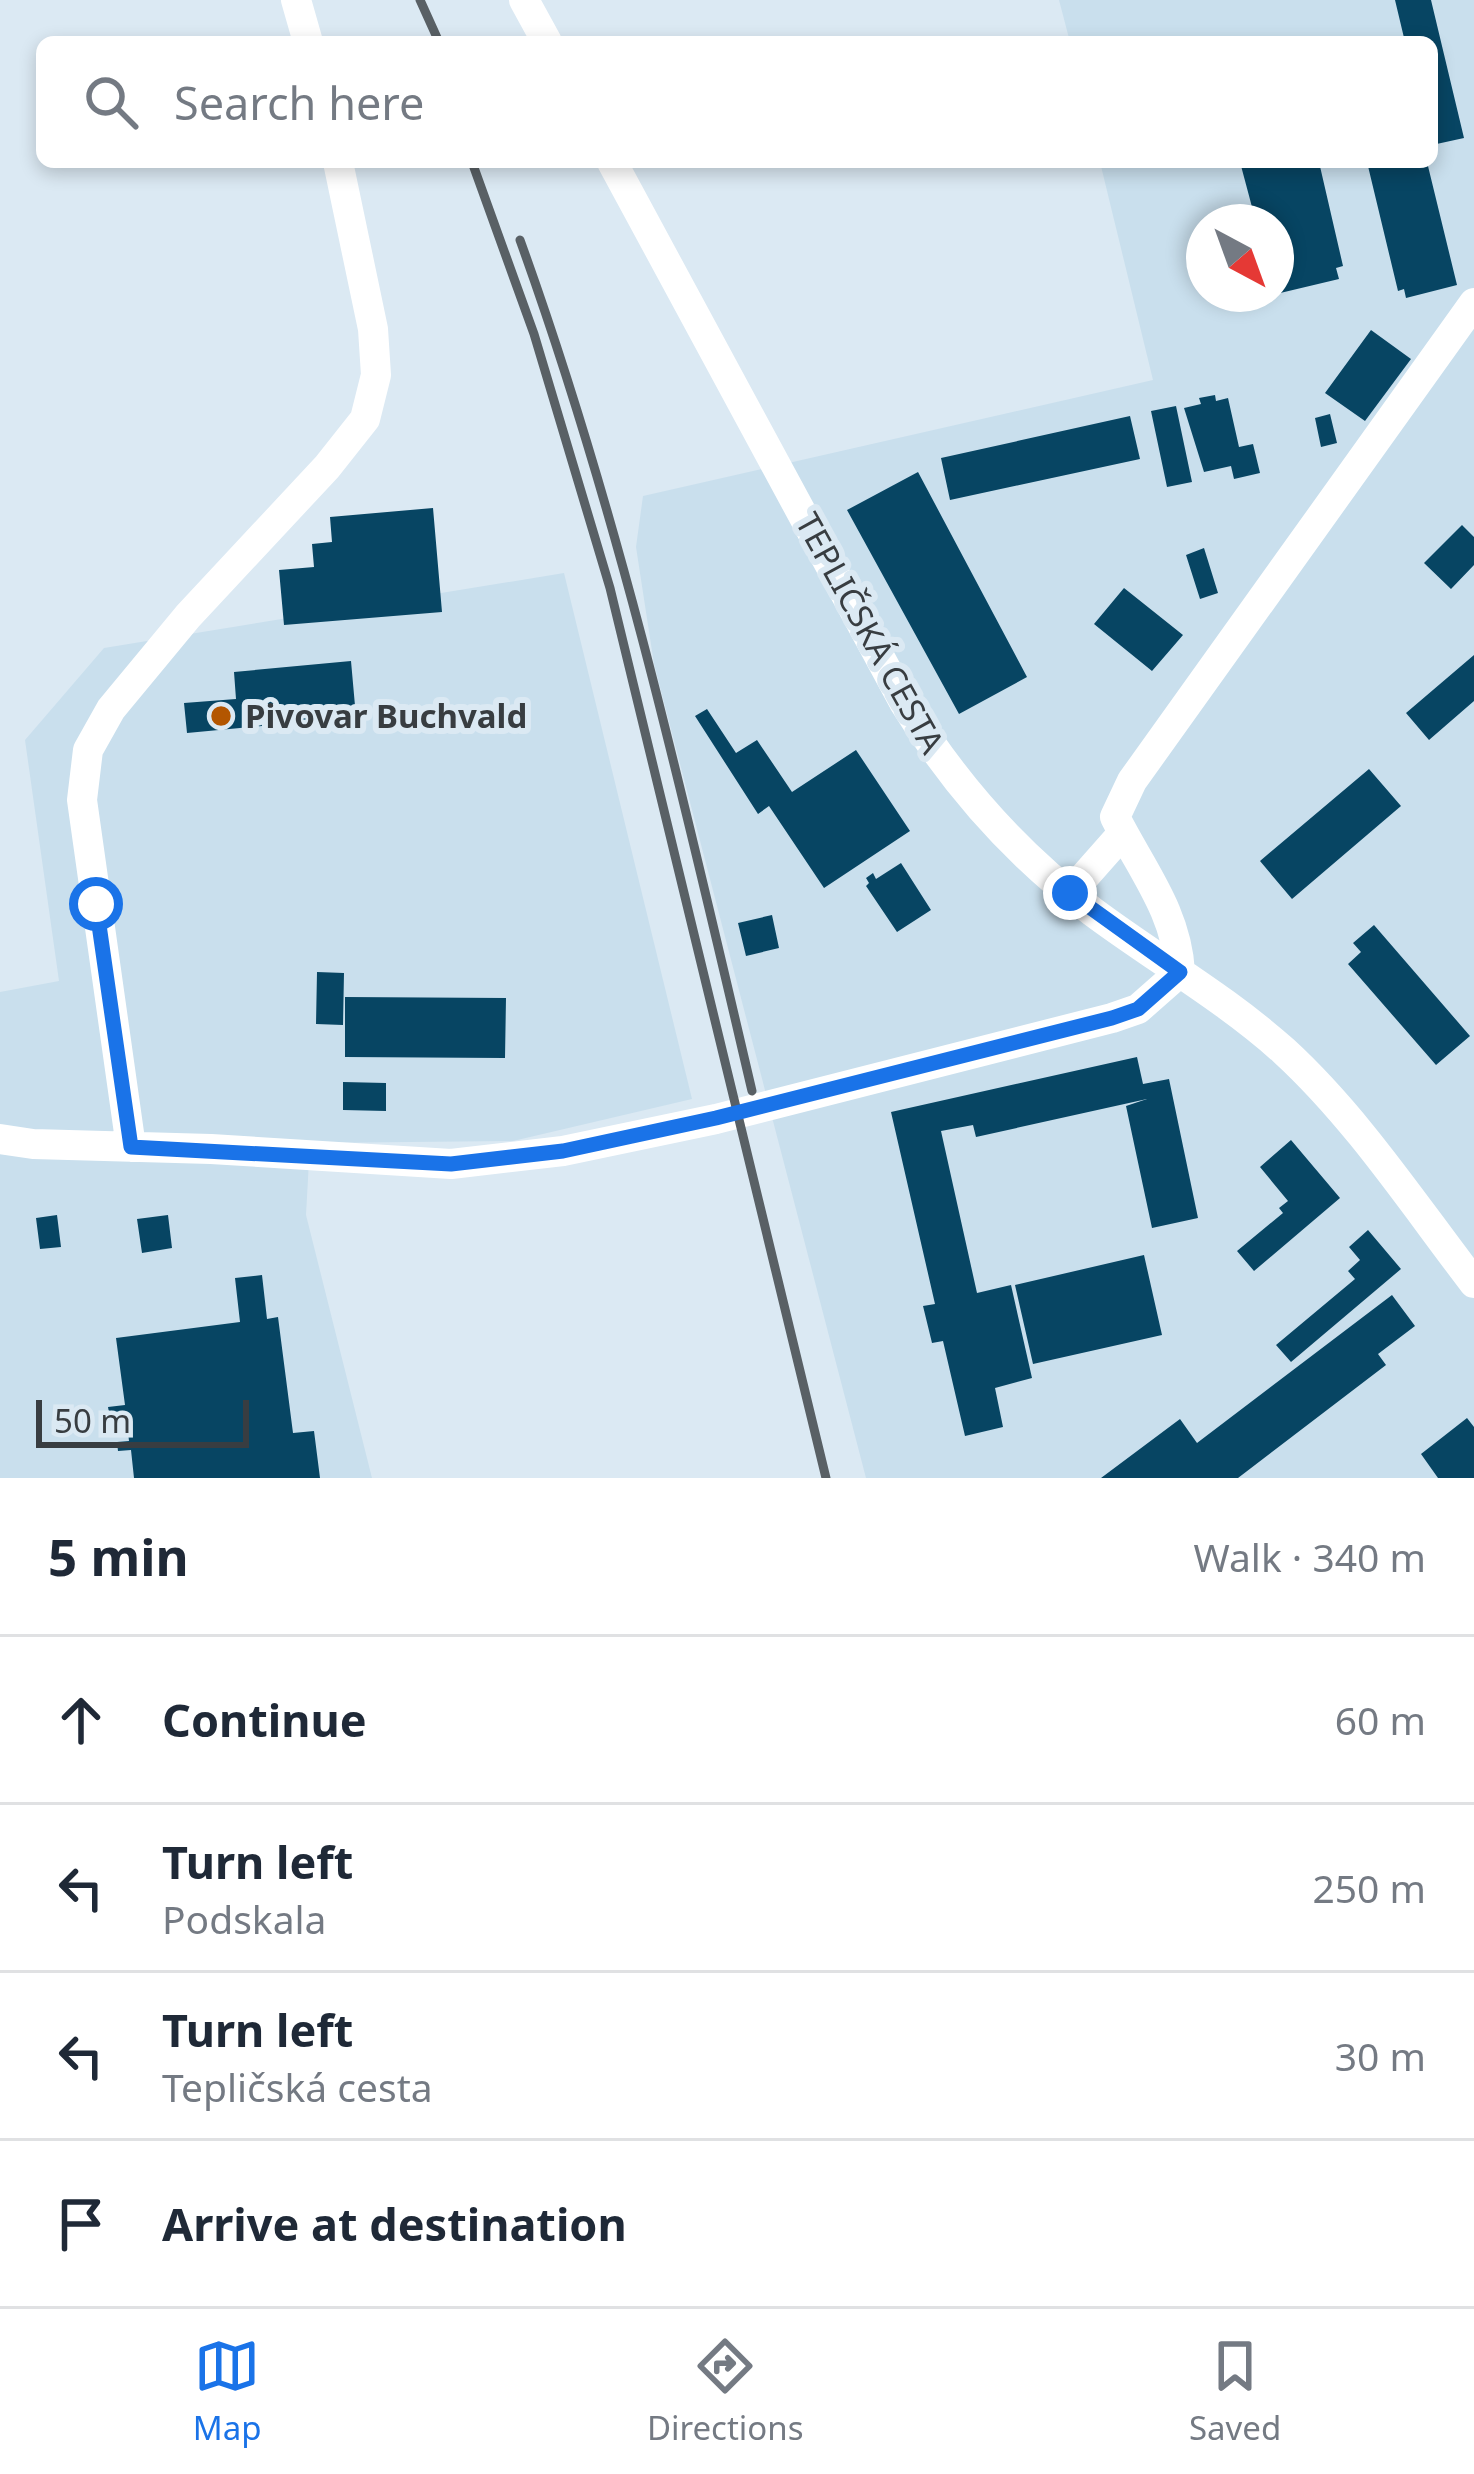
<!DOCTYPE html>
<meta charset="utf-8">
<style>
:root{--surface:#fff;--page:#f6f6f7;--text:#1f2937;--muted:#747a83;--line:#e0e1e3;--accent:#1a73e8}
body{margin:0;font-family:"Noto Sans",sans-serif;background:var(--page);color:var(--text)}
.compass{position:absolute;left:1186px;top:204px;width:108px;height:108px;border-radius:50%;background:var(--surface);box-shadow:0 6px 18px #0003;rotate:139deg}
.scale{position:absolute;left:36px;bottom:30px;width:213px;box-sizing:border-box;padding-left:12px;border:6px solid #383d41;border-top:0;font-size:33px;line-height:42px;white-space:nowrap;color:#383d41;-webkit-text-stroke:9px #dbe9f3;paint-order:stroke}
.stop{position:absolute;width:36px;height:36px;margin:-27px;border:9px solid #1a73e8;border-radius:50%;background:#fff}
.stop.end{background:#1a73e8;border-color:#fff;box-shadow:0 3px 12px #0008}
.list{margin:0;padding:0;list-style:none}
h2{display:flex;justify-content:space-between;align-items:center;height:156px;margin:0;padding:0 48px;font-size:51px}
h2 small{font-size:39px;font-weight:400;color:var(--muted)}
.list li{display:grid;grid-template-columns:78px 1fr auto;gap:36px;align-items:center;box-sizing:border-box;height:168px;padding:0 48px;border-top:3px solid var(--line)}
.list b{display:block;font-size:45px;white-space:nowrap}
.list p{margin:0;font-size:39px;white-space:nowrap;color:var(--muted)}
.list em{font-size:39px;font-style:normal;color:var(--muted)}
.icon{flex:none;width:66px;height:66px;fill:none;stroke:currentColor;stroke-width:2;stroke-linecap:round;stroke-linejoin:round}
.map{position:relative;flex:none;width:1474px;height:1478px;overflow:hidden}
.search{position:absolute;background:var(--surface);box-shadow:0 6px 18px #0003;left:36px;right:36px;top:36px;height:132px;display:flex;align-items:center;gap:30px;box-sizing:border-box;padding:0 42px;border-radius:18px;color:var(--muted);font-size:45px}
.sheet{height:828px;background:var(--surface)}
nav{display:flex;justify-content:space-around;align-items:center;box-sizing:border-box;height:168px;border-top:3px solid var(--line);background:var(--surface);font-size:33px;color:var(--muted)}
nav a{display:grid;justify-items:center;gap:6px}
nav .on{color:var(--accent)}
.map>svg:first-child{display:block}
.built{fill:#c9dfed;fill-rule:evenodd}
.building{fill:#074563}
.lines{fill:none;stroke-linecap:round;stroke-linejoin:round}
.minor{stroke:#fff;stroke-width:30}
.rail{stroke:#596065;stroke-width:9}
.route{stroke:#1a73e8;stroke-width:15}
.poi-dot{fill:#b35601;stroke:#dbe9f3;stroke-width:4.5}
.labels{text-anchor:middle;stroke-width:12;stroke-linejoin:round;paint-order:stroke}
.street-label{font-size:33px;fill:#383d41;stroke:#dbe9f3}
.poi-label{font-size:33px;font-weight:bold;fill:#383d41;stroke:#dbe9f3;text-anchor:start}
</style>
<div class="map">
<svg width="1474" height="1478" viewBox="0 0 1474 1478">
<rect width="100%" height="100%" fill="#dbe9f3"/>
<path class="built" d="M1059 0H1474V1478H866L654 664 636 547 643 496 1153 380 1100 162H1432V42H1070ZM1204 222H1276V294H1204Z
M564 573 692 1099 513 1141 310 1143 306 1215 372 1478H0V992L59 981 25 740 104 648Z"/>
<path class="building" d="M1395 0H1431L1464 138 1432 145V42H1405Z
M1240 162H1319L1343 266 1336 268 1339 279 1276 294V222H1256Z
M1367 162H1427L1457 285 1406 298 1404 289 1398 291Z
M1371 330 1411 359 1365 421 1325 393Z
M1215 395 1216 401 1228 398 1239 447 1253 444 1260 473 1234 479 1231 466 1204 472 1184 408 1201 404 1199 398Z
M1176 406 1192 482 1167 487 1151 411Z
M1330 414 1337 443 1321 447 1315 418Z
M1130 416 1140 459 950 500 941 458Z
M918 472 1027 677 959 714 847 510Z
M433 508 442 612 284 625 279 570 314 567 312 544 332 542 330 517Z
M1462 525 1474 537V565L1451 589 1424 563Z
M1204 548 1218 593 1200 599 1186 555Z
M1124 588 1183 635 1152 671 1094 624Z
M1474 655V701L1429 740 1406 713Z
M351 661 356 717 187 733 184 703 236 699 234 672Z
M707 709 736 753 757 740 792 792 856 750 910 831 824 888 769 806 758 814 695 716Z
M1369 769 1401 806 1292 899 1260 861Z
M901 863 931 910 897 932 866 886 869 883 866 878 873 873 876 879Z
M772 915 779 948 746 956 738 923Z
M1374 925 1470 1036 1436 1065 1348 964 1361 952 1353 943Z
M317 972 344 973 343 1025 316 1024Z
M345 997 506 998 505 1058 345 1057Z
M1137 1057 1143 1084 1169 1079 1198 1218 1152 1228 1126 1106 1147 1099 976 1137 973 1125 941 1131 977 1293 1011 1285 1032 1378 995 1388 1003 1427 965 1436 943 1341 932 1343 923 1306 935 1304 891 1112Z
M343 1082 386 1083V1111L343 1110Z
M1291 1140 1340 1198 1254 1271 1237 1251 1283 1213 1279 1208 1288 1201 1260 1167Z
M57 1215 61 1247 40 1249 36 1218Z
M168 1215 172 1248 142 1253 137 1219Z
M1368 1230 1401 1269 1291 1362 1276 1345 1355 1279 1348 1271 1360 1260 1349 1247Z
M1144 1255 1162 1335 1033 1364 1015 1285Z
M262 1275 267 1319 278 1317 293 1433 314 1431 320 1478H134L131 1450 118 1451 117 1442 129 1441 126 1416 110 1418 108 1407 125 1405 116 1338 240 1322 235 1278Z
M1392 1295 1415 1326 1378 1354 1386 1365 1238 1478H1101L1180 1419 1197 1443Z
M1467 1418 1474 1427V1478H1438L1421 1454Z"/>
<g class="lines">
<path class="minor" d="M296 0 308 42
M524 0 547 42
M612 162 905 704C954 784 1017 855 1093 912 1156 959 1225 998 1284 1051 1357 1118 1414 1205 1474 1283
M1070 893 1123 833
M1180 972C1177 912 1141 869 1115 817L1132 781 1474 303
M0 1139 33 1144 211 1149 451 1164 563 1151 716 1119 1112 1018 1138 1009 1180 972
M131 1147 82 800 88 750 111 709 188 616 327 467 365 419 376 375 373 329 338 162"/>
<path class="rail" d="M420 0 439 42
M472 162 534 334 610 588 826 1478
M520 240C620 517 685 805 752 1091"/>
</g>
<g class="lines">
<path class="route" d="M96 904 131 1147 451 1164 563 1151 716 1118 1112 1018 1138 1009 1180 972 1070 893"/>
</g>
<circle class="poi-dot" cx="221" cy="716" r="12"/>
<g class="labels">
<g class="street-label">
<text transform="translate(870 633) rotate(61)" y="12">TEPLIČSKÁ CESTA</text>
</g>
<g class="poi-label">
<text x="245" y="728">Pivovar Buchvald</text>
</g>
</g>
</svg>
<svg class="compass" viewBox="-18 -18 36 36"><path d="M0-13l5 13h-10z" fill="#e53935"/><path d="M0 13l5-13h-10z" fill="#747a83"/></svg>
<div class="scale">50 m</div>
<div class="stop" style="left:96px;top:904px"></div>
<div class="stop end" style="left:1070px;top:893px"></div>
<div class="search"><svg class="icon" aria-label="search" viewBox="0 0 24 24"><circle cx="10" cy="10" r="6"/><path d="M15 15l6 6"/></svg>Search here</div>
</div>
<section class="sheet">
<h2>5 min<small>Walk · 340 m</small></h2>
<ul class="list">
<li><svg class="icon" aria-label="ahead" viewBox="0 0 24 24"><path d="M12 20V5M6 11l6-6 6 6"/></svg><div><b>Continue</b></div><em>60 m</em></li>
<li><svg class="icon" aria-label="left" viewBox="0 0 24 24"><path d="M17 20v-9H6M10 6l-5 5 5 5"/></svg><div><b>Turn left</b><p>Podskala</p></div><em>250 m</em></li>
<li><svg class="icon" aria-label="left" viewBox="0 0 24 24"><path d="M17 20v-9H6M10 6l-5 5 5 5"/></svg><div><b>Turn left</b><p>Tepličská cesta</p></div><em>30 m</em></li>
<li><svg class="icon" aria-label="arrive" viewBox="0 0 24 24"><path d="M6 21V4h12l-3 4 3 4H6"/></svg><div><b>Arrive at destination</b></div></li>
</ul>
</section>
<nav>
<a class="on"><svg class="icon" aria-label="map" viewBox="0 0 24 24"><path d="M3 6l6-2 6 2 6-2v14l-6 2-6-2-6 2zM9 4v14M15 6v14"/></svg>Map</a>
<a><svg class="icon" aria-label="directions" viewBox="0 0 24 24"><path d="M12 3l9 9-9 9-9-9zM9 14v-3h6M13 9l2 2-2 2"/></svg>Directions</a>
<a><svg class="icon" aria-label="saved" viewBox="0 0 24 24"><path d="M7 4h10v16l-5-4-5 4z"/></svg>Saved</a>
</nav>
